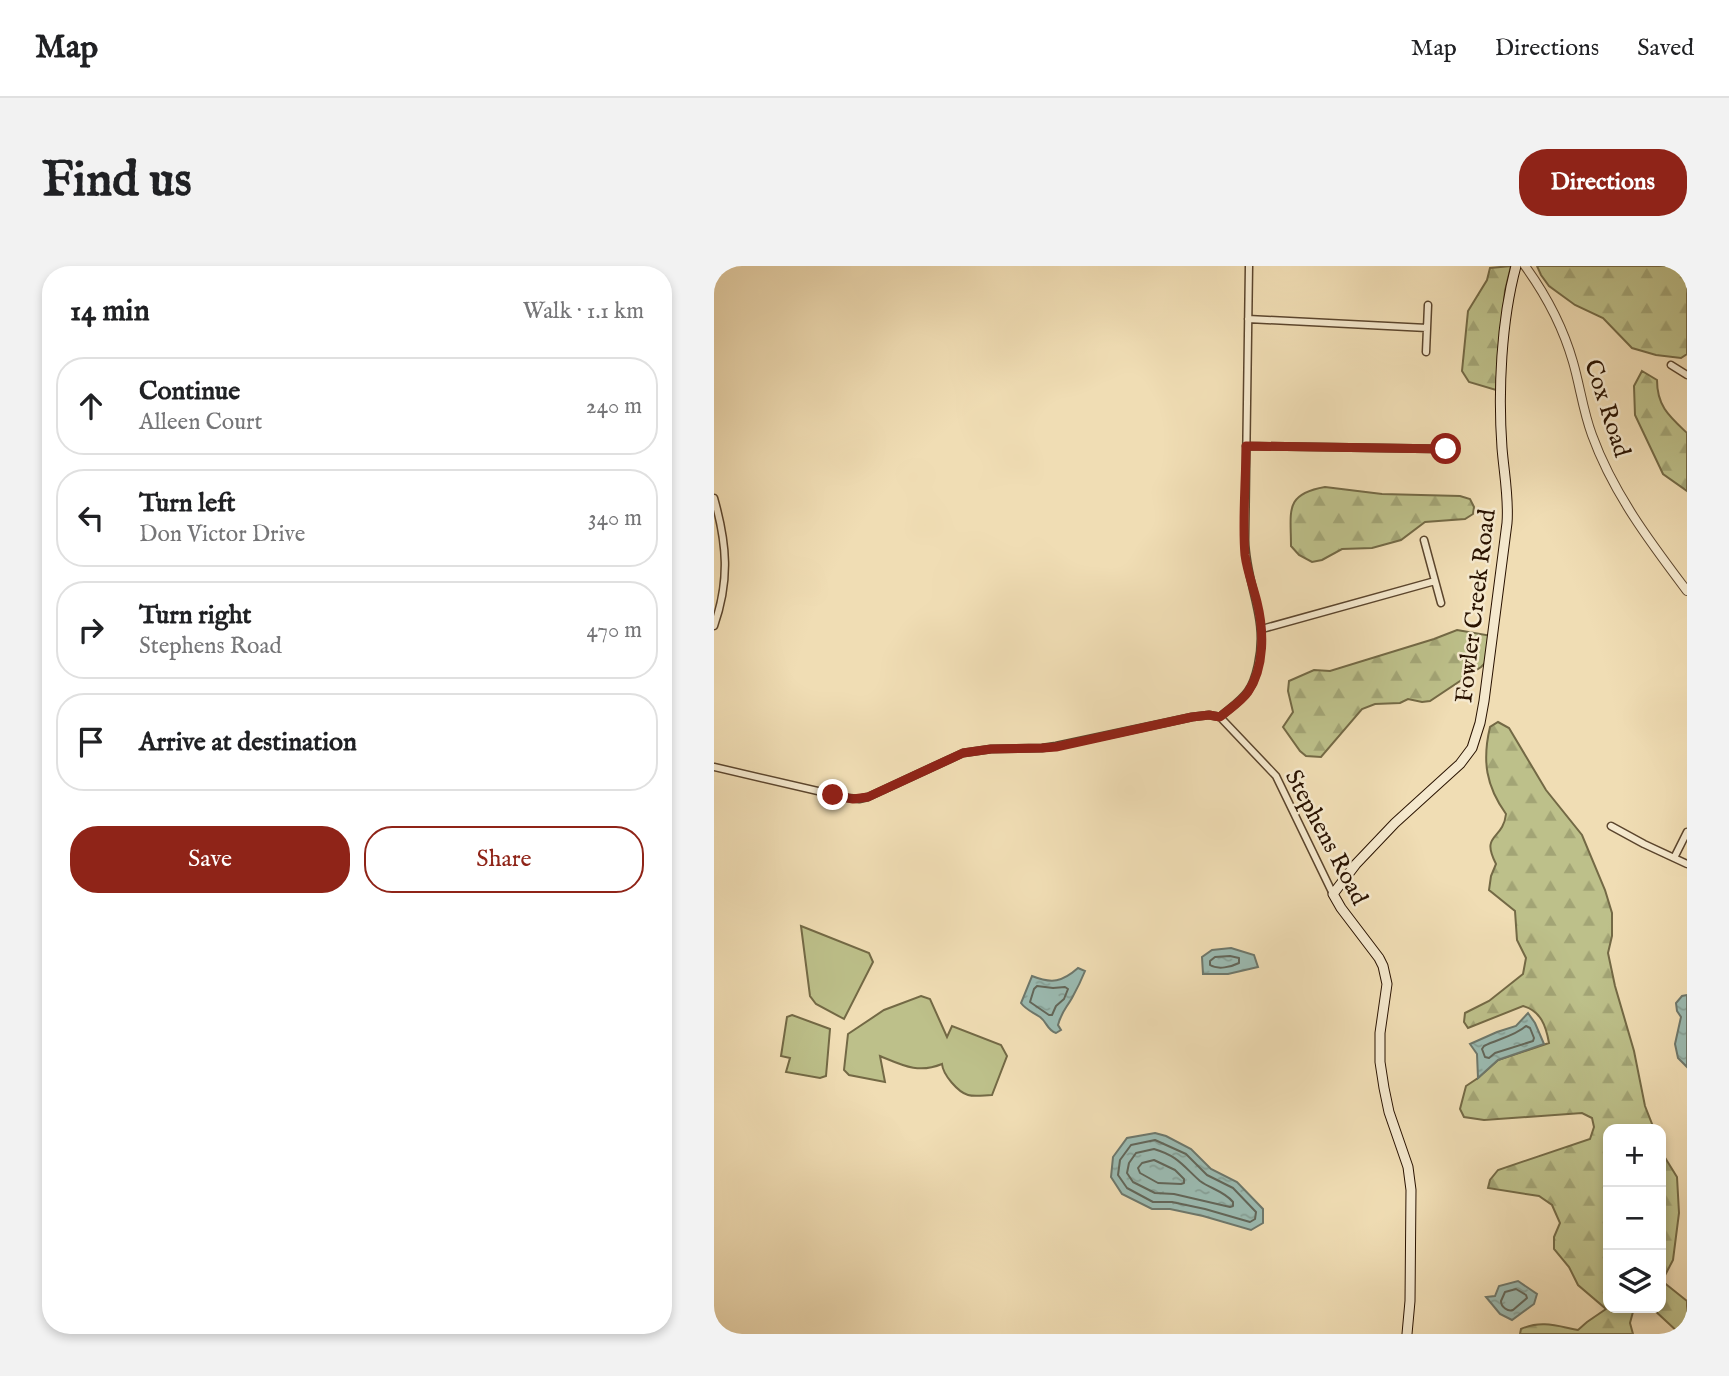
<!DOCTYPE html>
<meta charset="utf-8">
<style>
:root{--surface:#fff;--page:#f2f2f2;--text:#202124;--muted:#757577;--line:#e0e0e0;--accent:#8f2418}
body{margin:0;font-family:"IM FELL English",serif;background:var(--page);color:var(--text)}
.controls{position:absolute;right:21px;bottom:21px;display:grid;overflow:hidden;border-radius:14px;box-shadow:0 4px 10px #0003}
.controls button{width:63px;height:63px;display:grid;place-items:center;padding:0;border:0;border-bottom:2px solid var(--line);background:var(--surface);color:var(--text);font:35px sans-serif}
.stop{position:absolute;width:21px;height:21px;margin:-16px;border:5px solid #8f2418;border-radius:50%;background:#fff}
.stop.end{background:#8f2418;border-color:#fff;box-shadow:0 2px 7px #0008}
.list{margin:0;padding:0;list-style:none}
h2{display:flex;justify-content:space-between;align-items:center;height:91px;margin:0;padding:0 28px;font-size:30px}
h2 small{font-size:23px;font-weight:400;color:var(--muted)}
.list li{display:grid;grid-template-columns:46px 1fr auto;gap:21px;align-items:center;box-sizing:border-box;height:98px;margin:0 14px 14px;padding:0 14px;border:2px solid var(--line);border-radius:28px}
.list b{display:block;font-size:26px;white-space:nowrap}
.list p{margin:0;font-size:23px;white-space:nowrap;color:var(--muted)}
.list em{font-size:23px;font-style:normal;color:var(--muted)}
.actions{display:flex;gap:14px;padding:21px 28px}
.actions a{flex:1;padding:16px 0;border:2px solid var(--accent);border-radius:28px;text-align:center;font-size:24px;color:var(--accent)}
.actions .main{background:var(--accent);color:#fff}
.icon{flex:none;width:38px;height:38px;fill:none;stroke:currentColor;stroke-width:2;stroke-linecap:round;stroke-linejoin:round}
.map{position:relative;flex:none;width:973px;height:1068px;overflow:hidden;border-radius:28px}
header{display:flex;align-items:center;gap:42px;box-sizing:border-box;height:98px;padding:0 35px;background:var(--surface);border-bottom:2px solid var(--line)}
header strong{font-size:33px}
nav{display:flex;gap:38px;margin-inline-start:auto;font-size:24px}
.intro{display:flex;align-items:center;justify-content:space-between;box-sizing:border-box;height:168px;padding:0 42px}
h1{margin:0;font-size:49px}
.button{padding:18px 32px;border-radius:28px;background:var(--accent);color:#fff;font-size:24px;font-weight:700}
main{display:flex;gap:42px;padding:0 42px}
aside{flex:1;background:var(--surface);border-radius:28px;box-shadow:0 4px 10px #0003}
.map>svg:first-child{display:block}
.forest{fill:url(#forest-firs);stroke:#736945;stroke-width:2}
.park{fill:#bdc08a;stroke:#736945;stroke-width:2}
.water{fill:url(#water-ripples);stroke:#6d776b;stroke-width:2}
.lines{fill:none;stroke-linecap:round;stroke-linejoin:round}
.shore{stroke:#626659;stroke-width:2}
.minor-casing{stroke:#5b452d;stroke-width:9}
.tertiary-casing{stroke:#5b452d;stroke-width:10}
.secondary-casing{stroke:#291200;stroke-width:11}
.minor{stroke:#f5e9ce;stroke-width:6}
.tertiary{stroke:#f5e9ce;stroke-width:8}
.secondary{stroke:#f5e9ce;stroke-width:9}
.route{stroke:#8f2418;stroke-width:9}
.labels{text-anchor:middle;stroke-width:5;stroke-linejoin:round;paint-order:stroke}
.street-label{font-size:24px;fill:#291200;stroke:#f5e9ce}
</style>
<header>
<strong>Map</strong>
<nav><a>Map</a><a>Directions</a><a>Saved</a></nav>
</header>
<div class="intro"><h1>Find us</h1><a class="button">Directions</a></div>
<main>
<aside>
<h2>14 min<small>Walk · 1.1 km</small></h2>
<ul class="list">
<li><svg class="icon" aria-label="ahead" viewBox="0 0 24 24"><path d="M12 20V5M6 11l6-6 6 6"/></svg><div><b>Continue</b><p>Alleen Court</p></div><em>240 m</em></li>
<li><svg class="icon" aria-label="left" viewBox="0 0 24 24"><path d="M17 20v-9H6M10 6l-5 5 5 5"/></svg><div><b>Turn left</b><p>Don Victor Drive</p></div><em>340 m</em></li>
<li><svg class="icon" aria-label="right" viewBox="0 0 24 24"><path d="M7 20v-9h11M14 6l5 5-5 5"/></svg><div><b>Turn right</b><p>Stephens Road</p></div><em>470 m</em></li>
<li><svg class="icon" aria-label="arrive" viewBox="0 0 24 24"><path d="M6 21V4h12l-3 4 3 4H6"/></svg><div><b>Arrive at destination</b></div></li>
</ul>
<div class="actions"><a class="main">Save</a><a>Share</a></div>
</aside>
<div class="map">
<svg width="973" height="1068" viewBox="0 0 973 1068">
<defs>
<pattern id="forest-firs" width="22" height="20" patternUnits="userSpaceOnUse" patternTransform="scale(1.75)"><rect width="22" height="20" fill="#bdc08a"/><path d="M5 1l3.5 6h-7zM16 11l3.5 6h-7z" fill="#a2a475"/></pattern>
<pattern id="water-ripples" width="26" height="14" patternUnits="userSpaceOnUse" patternTransform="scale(1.75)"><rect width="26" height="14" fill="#9bbbb2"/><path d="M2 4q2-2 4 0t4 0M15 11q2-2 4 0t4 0" fill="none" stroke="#86a097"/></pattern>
</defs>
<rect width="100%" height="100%" fill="#f0ddb4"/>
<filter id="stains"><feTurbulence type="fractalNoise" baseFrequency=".00286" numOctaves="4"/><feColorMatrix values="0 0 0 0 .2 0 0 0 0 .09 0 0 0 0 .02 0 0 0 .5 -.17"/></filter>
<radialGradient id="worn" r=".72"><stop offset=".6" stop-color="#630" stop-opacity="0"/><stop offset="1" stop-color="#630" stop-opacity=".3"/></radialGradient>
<path class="forest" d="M797 0 791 25 782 124 755 116 748 105 754 45 773 14 776 2Z
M823 0H973V88L967 92 942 89 918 82 889 52 861 39 835 20 827 9Z
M928 105 943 114C943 140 955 150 973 167V225L949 208 921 149 920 120Z
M611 221 668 228 746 230 756 233 760 241 759 248 751 253 711 256 687 274 658 282 628 283 608 294 598 296 585 289 577 280C577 245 570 228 611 221Z
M743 364 778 370 775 393 767 401 716 435 708 436 694 433 686 437 661 438 648 443 607 491 592 490 586 485 569 461 579 446 574 425 575 415 600 404 616 405 720 373Z
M784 456 795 462 832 524 868 569 891 624 898 647V670L894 687 901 720 920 785 931 840 940 863H894V1042H920L916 1057 919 1068H806L807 1063C827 1054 843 1060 864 1064L873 1056 892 1043 864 1019 855 1001 840 983V971L846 957 838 939 825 930 774 922 776 914 784 904 876 873 880 861 878 852 868 847 770 854 750 851 746 843 752 820 764 812 784 794 835 777C832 760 827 745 809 740L754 762 750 756 751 747 775 735 809 708 812 692 803 674 801 645 775 624 777 610 782 598C766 567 789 575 792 548 772 520 768 495 776 461Z
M947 882 950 890 963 911 965 947 959 994 948 1015 973 1035V1068H966L939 1043 933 1042H947Z"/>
<path class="park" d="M87 660 155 687 159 696 130 753 102 738 96 730Z
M207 730 216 733 233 771 238 760 287 779 293 790 278 829C271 829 261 831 254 829 244 826 229 809 228 798 204 808 188 799 166 790L171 816 135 809 130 804 134 768 170 744Z
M78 749 116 763 112 810 106 812 72 806 76 792 67 790 73 751Z"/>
<path class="water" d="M517 682 540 689 544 701 514 708H489L488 691 498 684Z
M364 702 371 705C367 715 363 723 358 732 351 744 348 745 344 759L347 764 342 767C333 764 333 756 326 751 319 746 312 744 307 737L318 710C338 718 348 716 364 702Z
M973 729V801L964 792 961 778 967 751 963 745 962 737 968 730Z
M814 747 821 757 830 778 784 794 764 812 763 788 756 778 783 766 802 760Z
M441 867 452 870 477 883 497 903 523 916 549 943V957L537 964 489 950 456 943H438L408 928 397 911 399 891 413 872Z
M804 1015 823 1028 820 1038 798 1054 786 1048 772 1031 781 1030 785 1020Z"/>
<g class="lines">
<path class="shore" d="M516 690 525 692V697C517 701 504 704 496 699V695L501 691Z
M323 720 339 722 351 721 354 723 350 733 342 740 338 749H335L316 736 320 723Z
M812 760 816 762 820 772 819 775 781 787 775 792 771 791 768 783 770 780C784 773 801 770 812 760Z
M441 874 472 888 493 909 519 922 542 946 541 953 536 956 491 943 458 936H439L413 922 404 909 406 894 417 879Z
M440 883C464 890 469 900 486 915 497 923 510 925 519 936V940L516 941 460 928 441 927 419 916 413 907 415 897 422 887Z
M440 894 461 904 470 913V917L467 918 444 917 426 907 424 902 428 897Z
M802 1023 812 1029 813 1032 799 1044C794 1046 787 1041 787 1035L791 1026Z"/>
<g class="minor-casing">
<path id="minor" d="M534 53 713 62
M712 86 714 39
M957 99 973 109
M532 180 732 183
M0 232C13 278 16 314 0 360
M710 274 727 337
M548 363 721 315
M506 451C515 443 527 435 534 425 540 417 542 408 544 399 555 351 532 320 531 274L535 0
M0 501 134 532 145 533 154 531 249 487 277 483 328 482 342 480 478 451 495 449 506 451 562 510 619 628
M897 560 930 578 973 598
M960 592 973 566"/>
</g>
<g class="tertiary-casing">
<path id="tertiary" d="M811 0C832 29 849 61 859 96 866 120 869 145 878 169 899 227 936 276 973 325"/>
</g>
<g class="secondary-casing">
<path id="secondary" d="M693 1068 696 1035 697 924 694 901 675 846 670 822 666 796V767L673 718 669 700 665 692 627 642 619 628 642 598 681 557 746 498 758 482 766 457 770 435 793 257C795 232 790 207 788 182 784 126 787 55 802 0"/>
</g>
<use href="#minor" class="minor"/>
<use href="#tertiary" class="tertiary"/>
<use href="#secondary" class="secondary"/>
</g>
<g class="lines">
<path class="route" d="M119 529 139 533 154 531 249 487 277 483 328 482 342 481 478 451 495 449 506 451C515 443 527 436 534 426 551 401 550 364 543 336 539 320 533 305 531 289 528 255 532 214 532 180L732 183"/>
</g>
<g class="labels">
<g class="street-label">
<text transform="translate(894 142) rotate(72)" y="8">Cox Road</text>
<text transform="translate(761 340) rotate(-83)" y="8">Fowler Creek Road</text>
<text transform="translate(613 571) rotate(62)" y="8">Stephens Road</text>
</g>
</g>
<rect width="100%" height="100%" filter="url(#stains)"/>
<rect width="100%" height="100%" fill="url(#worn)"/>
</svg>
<div class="controls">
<button>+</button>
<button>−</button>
<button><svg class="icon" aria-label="layers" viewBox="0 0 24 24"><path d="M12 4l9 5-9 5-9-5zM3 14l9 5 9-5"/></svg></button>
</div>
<div class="stop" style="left:732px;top:183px"></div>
<div class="stop end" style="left:119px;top:529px"></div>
</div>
</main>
